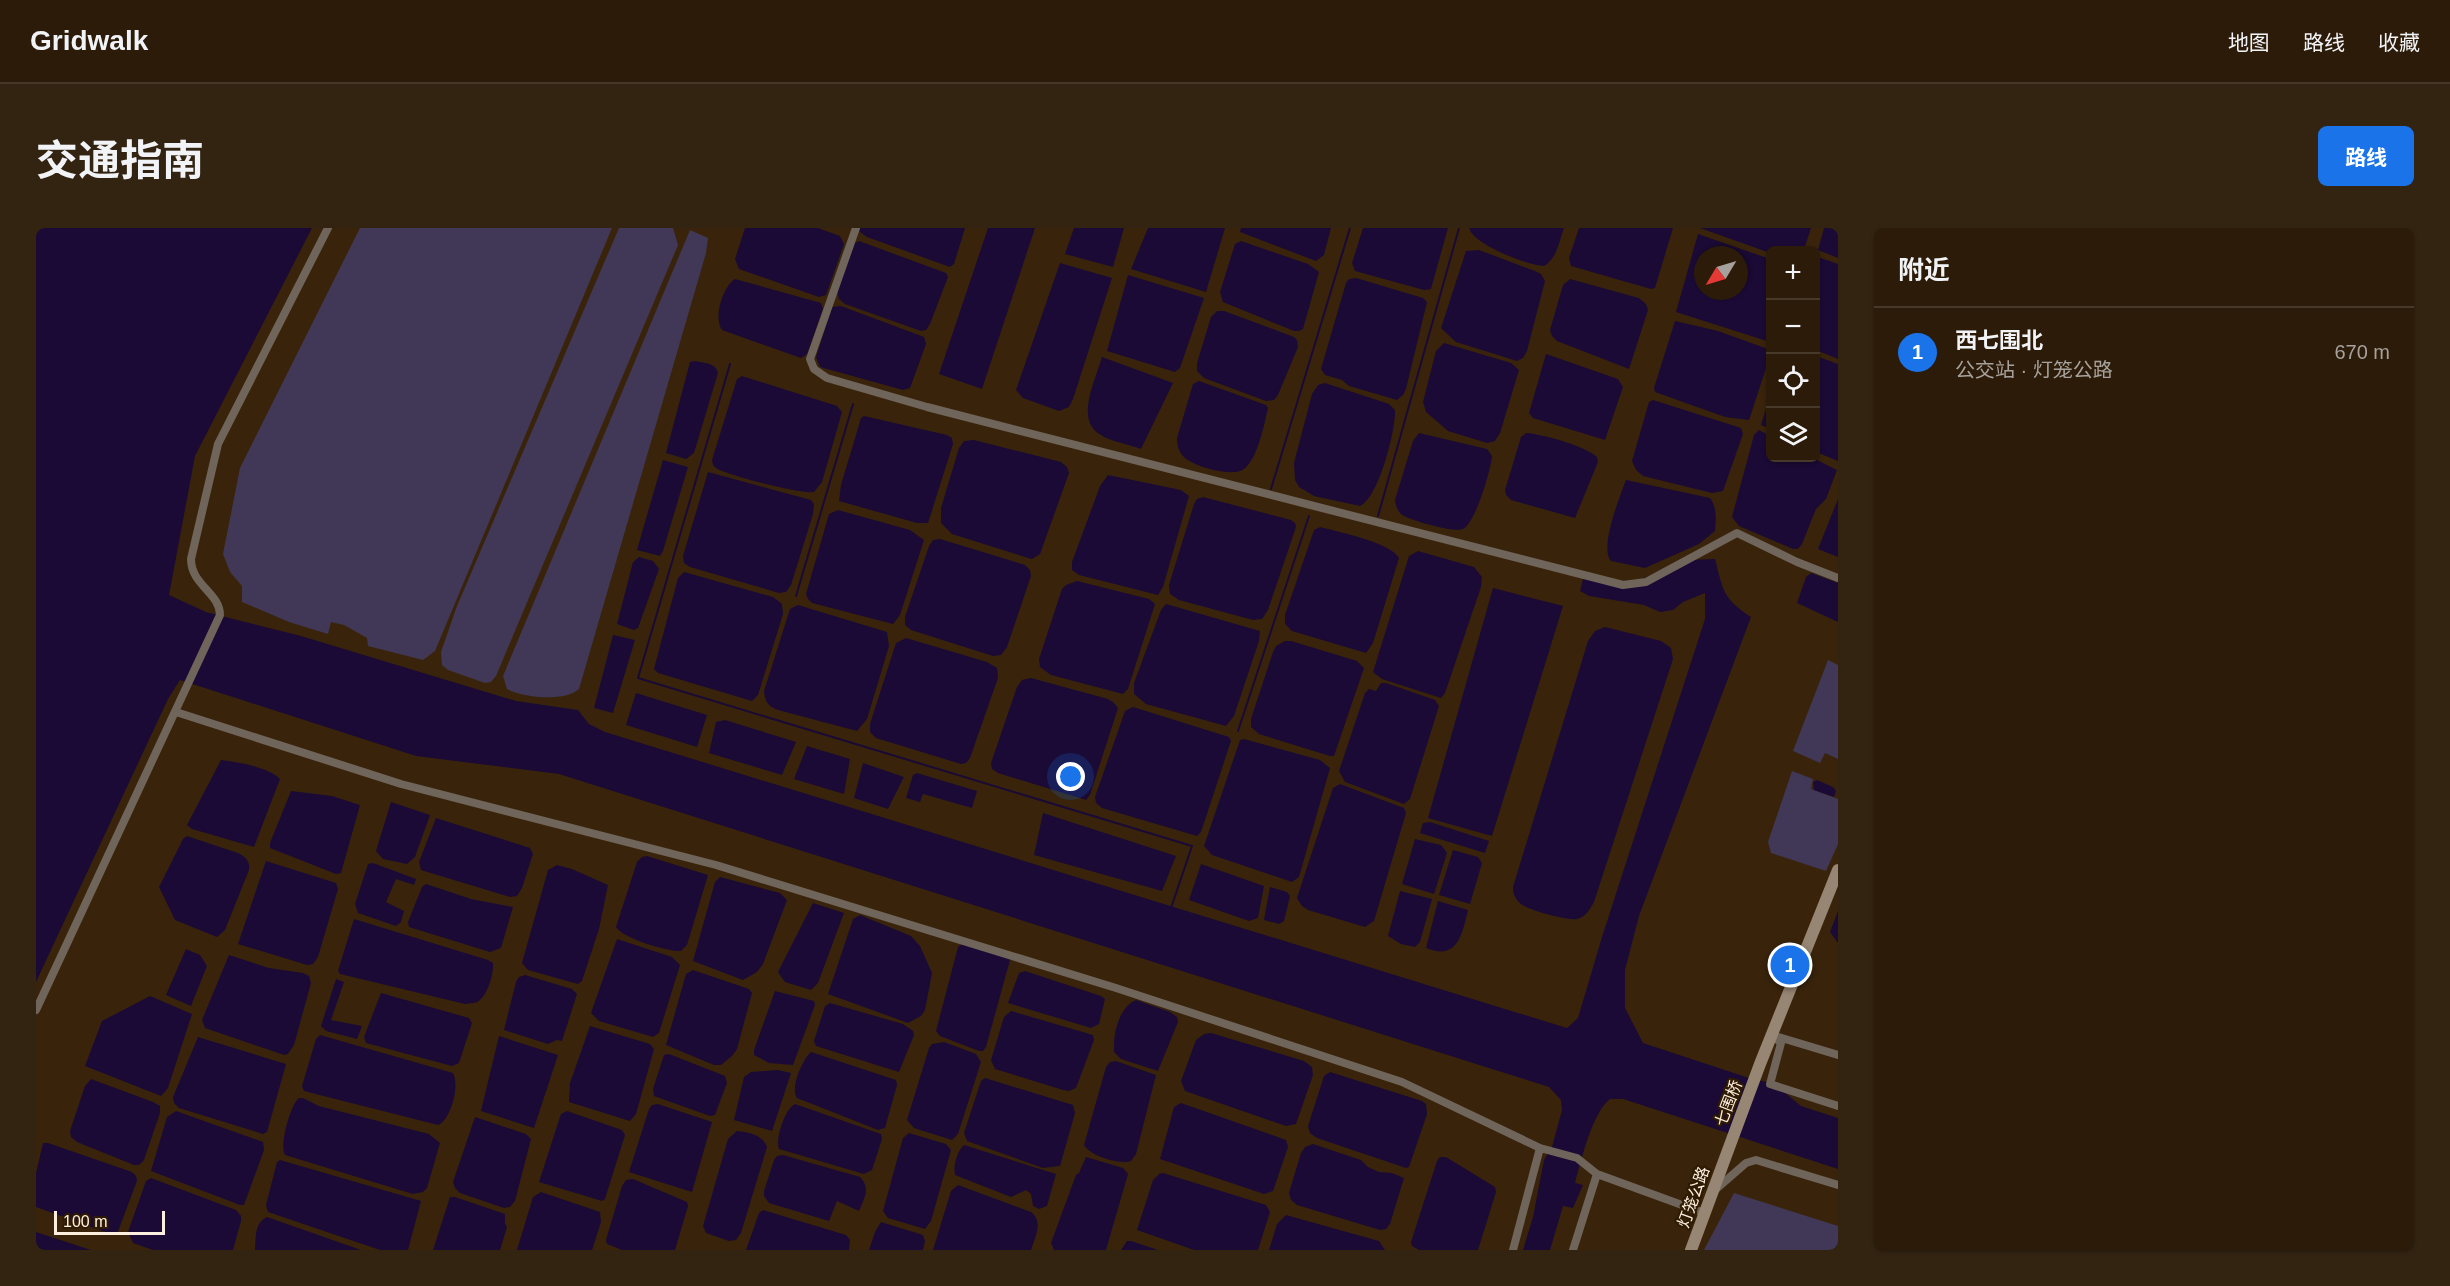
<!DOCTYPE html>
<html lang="zh">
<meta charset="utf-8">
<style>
:root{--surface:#2b1b08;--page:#332412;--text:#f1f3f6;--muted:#a6a19c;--line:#473929;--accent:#1a73e8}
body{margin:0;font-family:Arial,"Noto Sans SC",sans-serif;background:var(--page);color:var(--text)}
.controls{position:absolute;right:18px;top:18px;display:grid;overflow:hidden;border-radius:9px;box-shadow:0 2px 4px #0004}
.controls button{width:54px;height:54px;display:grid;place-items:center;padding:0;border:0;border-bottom:2px solid var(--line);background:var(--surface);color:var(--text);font:30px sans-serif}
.compass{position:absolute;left:1658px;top:18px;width:54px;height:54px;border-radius:50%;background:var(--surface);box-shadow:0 2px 4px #0004;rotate:232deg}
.scale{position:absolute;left:18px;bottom:15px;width:111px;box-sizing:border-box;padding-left:6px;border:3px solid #fdefe0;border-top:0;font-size:16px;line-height:21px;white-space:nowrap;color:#fdefe0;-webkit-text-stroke:4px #2f1a02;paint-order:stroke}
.you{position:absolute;left:1035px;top:549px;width:21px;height:21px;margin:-15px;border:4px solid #fff;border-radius:50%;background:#1a73e8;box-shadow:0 0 0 9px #1a73e833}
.badge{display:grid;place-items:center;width:39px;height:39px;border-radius:50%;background:var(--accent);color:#fff;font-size:20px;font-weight:700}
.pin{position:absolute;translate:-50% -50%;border:3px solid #fff;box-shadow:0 2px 6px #0006}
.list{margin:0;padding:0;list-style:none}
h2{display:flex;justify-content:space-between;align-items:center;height:78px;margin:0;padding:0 24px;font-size:26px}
h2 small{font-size:20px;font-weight:400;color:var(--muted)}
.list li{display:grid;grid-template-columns:39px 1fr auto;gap:18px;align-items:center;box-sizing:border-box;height:90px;padding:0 24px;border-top:2px solid var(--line)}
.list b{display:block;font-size:22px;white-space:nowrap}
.list p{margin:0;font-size:20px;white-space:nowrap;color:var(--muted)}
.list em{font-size:20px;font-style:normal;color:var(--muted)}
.icon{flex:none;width:33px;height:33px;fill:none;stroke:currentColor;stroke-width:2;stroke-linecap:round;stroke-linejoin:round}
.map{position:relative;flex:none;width:1802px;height:1022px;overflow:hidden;border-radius:9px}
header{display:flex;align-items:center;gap:36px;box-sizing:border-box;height:84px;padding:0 30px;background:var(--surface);border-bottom:2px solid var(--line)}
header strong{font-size:28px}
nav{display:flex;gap:33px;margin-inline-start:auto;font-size:21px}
.intro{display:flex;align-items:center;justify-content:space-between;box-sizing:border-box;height:144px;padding:0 36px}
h1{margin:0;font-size:42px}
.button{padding:15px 27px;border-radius:9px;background:var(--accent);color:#fff;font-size:21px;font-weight:700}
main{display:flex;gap:36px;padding:0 36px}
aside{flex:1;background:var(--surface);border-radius:9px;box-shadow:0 2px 4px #0004}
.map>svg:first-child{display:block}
.green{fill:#403856}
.water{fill:#1a0a35;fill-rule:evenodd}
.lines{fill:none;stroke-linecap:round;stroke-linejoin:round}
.stream{stroke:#1a0a35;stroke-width:2}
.street{stroke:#70655a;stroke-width:8}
.secondary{stroke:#988674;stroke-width:12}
.labels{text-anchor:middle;stroke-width:4.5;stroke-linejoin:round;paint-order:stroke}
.street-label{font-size:16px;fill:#fdefe0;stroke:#2f1a02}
</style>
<header>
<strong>Gridwalk</strong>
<nav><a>地图</a><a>路线</a><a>收藏</a></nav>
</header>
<div class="intro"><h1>交通指南</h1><a class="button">路线</a></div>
<main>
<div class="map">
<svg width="1802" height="1022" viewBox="0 0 1802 1022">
<rect width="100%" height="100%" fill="#39240b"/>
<path class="green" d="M324 0H576L399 423 387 432 332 418 331 410 308 397 295 394 292 406 253 394 206 374V358L194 344 187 326 204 240Z
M583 0H637L642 17 460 448 455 454 449 455 412 442 406 437 405 424 421 378Z
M654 2 672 10 670 25 543 461C529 474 487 470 471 461L467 448Z
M1792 432 1802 437V531L1789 525 1784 535 1757 523Z
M1756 543 1777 551 1775 561 1802 571V616L1790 643 1735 625 1732 614Z
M1698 965 1802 998V1022H1668Z"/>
<path class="water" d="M0 0H276L159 228 133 367 170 384 265 408 480 473 542 482 553 496 569 504 1531 800 1542 790 1566 709 1669 391V365L1647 374 1637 382 1624 384 1608 377 1553 368 1544 363 1548 347 1591 357 1653 332 1679 331C1687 362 1687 371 1715 389L1603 688 1589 742V780L1607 815 1716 851 1737 855 1765 878 1802 890V941L1587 871H1574C1556 885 1545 933 1539 955L1547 957 1537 980 1527 978 1514 1022H1487L1497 989 1508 932 1516 919 1526 882 1525 872 1513 859 523 546 380 528 144 452 132 471 0 754Z
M709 0H782L804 8 808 16 790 67 783 69 703 41 699 31Z
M823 0H929L918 36 914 39 831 9 824 4Z
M952 0H999L946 161 903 146Z
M1038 0H1088L1077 39 1029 26Z
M1112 0H1189L1170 64 1095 41Z
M1205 0H1295L1288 27 1280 33 1204 4Z
M1327 0H1412L1395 61 1388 62 1319 43 1316 35Z
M1433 0H1528C1523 13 1521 31 1508 38 1491 37 1438 17 1433 0Z
M1543 0H1637L1619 60 1615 61 1535 38 1533 30Z
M1664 0H1775L1768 22H1734V25Z
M1788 0H1802V30L1782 22Z
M1662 6 1734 31V114L1640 84ZM1667 27H1703V63H1667Z
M823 13 910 45 912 49 894 96 890 102 885 103 809 76 803 71 801 63 819 15Z
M1205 13 1272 36 1283 44 1267 101 1263 103H1258L1187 74 1184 64 1199 16Z
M1443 22 1499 43 1505 46 1509 53 1491 123 1487 130 1481 133 1420 114 1405 100 1430 23Z
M1782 29 1802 36V131L1780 122V31Z
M1024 35 1076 50 1037 171 1033 179 1023 183 987 170 980 162Z
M1092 47 1168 70 1144 140 1139 144 1071 123Z
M1320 50 1387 70 1391 74 1370 161 1367 167 1361 172 1313 158 1306 152 1289 147 1285 141 1310 55 1313 51Z
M699 51 785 75 787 81 771 126 765 130 686 102C677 90 687 58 699 51Z
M1534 51 1603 70 1610 76 1612 82 1593 141 1521 113 1516 108 1514 102 1527 57Z
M805 78 888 109 890 116 874 160 867 162 784 139 780 129 796 79Z
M1181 83H1188L1258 109 1261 112 1262 119 1242 167 1238 172 1230 173 1168 150 1161 143V135L1175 89Z
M1639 93 1682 103 1732 121 1734 128 1713 192 1689 189 1619 164 1618 160Z
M1408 115 1475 135 1483 142 1464 205 1459 213 1451 215 1412 203 1390 184 1387 174 1400 123Z
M1510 126 1582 151 1587 159 1569 212 1497 190 1493 185Z
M1780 128 1802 136V233L1780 224Z
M1066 129 1137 155 1105 221C1092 216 1076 214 1065 207 1038 193 1060 151 1066 129Z
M659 133C668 135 680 135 682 145L658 225 650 231 630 225 654 134Z
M706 148 801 178 806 184 786 254 778 264C767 267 690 247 680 240 676 237 677 236 676 232L701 151Z
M1163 153 1230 177 1232 180C1228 197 1222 230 1208 241 1197 250 1155 238 1147 228 1142 222 1141 217 1141 210L1157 156Z
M1289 155 1353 176 1359 182C1360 201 1343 270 1324 278L1278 268 1263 259 1259 252 1258 235 1276 166 1282 157Z
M1734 167V201L1725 197Z
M1617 172 1705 200 1707 206 1687 263 1676 265 1607 248 1600 242 1596 233 1613 174Z
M828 188 911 207 916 210 917 216 892 295H881L803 273 805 257 825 190Z
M1723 202 1734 208V230H1777L1801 242 1790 271 1780 281 1766 316 1762 321H1757L1703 298 1696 289 1718 207Z
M1383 205 1451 221 1456 228C1455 242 1439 296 1427 301 1419 305 1377 293 1368 288 1362 285 1360 279 1359 272L1377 213Z
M1490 205C1506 206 1549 218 1561 229L1562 234 1539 290 1475 272 1470 267 1469 262 1485 209Z
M938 212 1025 234 1031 239 1033 245 1004 326 996 331 992 330 916 306 905 295V280L923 220 928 213Z
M627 232 652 239 627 323 624 328 601 322Z
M672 244 775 272 778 276 777 286 755 357 750 364 743 365 654 339 648 335 647 328Z
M1072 247 1145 262 1153 268 1127 359 1122 367 1043 347 1036 342V334L1064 258Z
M1590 252 1674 270C1681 279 1680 292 1679 303L1663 316 1609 340 1575 333C1563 320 1584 268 1590 252Z
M1167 269 1255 292 1259 295 1260 299 1232 382 1226 391 1217 392 1143 372 1134 366 1133 357 1158 276 1161 271Z
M1802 271V329L1782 321Z
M802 282 874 302 888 312 864 387 857 396 776 375 772 371 770 366 793 286Z
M1284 299C1302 304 1354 314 1363 330L1337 415 1330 425 1256 403 1249 396V387L1278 302Z
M904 311 989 337 994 342 995 348 971 419 965 427 957 428 875 402 869 397V389L893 318 897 312Z
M1382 323 1438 339 1446 349 1445 359 1409 465 1405 470 1346 451 1337 444 1373 328Z
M603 329 617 333 623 341 602 400 598 402 581 396 597 334Z
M648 344 737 369 746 376 747 386 722 467 716 473 622 445 618 441 642 350Z
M1775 345 1802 355V394L1761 375 1770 349Z
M1041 353 1113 371 1119 376 1092 461 1087 466 1015 447 1004 439 1003 431 1026 361 1030 357Z
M1457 360 1527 378 1456 608 1392 590Z
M1130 376 1224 403 1223 413 1198 488 1190 498 1110 476 1098 466V455L1125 382Z
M762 377 851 404 853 418 831 491 821 503 742 482C732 478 729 474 728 463L754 381Z
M1569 399 1625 413 1635 420 1637 431 1558 674C1554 681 1550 689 1541 691 1533 693 1492 682 1485 676 1479 671 1477 666 1477 659L1552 413 1559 403Z
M577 407 599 412 577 485 558 480Z
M870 410 951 434 961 440 962 450 934 530 930 535 925 536 840 510 834 504V496L860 415Z
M1249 413H1255L1321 433 1328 440 1298 528H1294L1223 506 1215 499V491L1237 424 1240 418Z
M995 450 1072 471 1077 474 1082 480 1054 567 1050 572 962 545 956 541 955 535 981 459 986 452Z
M1350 455 1399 472 1403 478 1374 571 1368 576 1309 554 1303 543 1329 465 1333 461 1340 463 1345 455Z
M600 465 671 487 661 519 590 497Z
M1097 479 1193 509 1195 513 1165 604 1161 608 1066 580 1060 575 1059 569 1089 483Z
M689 492 760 514 746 547 673 525 680 494Z
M1208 511 1284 532 1294 540 1263 649 1256 654 1176 627 1168 618 1204 512Z
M771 518 814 531 808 566 758 551Z
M185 532C201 534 233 539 244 551L218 619 156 601 151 597Z
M827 535 868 549 852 581 818 570Z
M881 545 941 563 936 580 887 566 884 574 870 570 877 547Z
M1781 552 1797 559 1800 563 1798 569 1778 562 1777 554Z
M1304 556 1368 580 1370 585 1338 693 1329 699 1272 682 1266 678 1261 670 1297 560Z
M255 563 296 568 324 577 305 645 300 646 234 620V615Z
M355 574 394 587 379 629 371 636 347 631 340 623Z
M1007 585 1140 628 1126 663 998 627Z
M400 590 494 620 497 626 486 660 481 668 474 669 385 642 383 634Z
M1394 594 1453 613 1449 625 1384 605 1387 595Z
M151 608 202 625C210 629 214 633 213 642L189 702 181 709 139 692 123 659 147 611Z
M1379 611 1405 617 1411 625 1398 666 1366 656Z
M1417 622 1442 629 1446 635 1434 676 1403 667Z
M611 628 672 647 651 717 645 723C632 724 586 710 580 699L601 634 606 629Z
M230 633 300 655 302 661 282 729 277 736 271 737 202 716Z
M337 635 380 651 378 657 360 651 350 674 368 683 365 694 360 698 322 685 319 676 332 636Z
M1165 636 1228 658 1222 690 1213 693 1153 672Z
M521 637 536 641 572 657 563 701 546 753 542 756 492 742 486 735 512 642Z
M684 649 744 665 751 672 727 736 721 744 707 752 657 733 679 654Z
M390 656 435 671 477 679 465 720 454 724 373 699 372 694 386 659Z
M1234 659 1251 664 1254 668 1248 693 1243 696 1228 692Z
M1364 663 1396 671 1384 714 1379 719 1365 716 1352 708Z
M1402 673 1432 682C1426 706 1422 733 1390 720Z
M777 675 808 685 782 755 775 762 749 754 742 744Z
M1802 683V715L1794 704Z
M824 687 875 708 884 718 896 745 889 782 885 788 872 795 792 766 817 691Z
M318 691 452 732 457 735C458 745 452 766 444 772 440 776 434 775 429 776L304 746 302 743Z
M581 711 636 729 644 737 623 805 617 809 563 793 555 785Z
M926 716 972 729 974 732 950 819 947 823H943L904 808 900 803 922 719Z
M150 721 164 727 171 738 155 778 130 767Z
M193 727 233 740 267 745 273 748 275 755 258 817 252 826 248 827 169 800 166 792Z
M657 742 713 761 716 765 701 821 696 828 685 837H678L630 817 650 746Z
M989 743 1065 768 1069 771 1063 796 1055 800 972 775 983 745Z
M489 747 536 761 541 766 526 813 521 812 512 816 468 802 480 754 483 749Z
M300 751 308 754 295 792 326 798 321 811 290 803 285 798Z
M739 763 778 773 779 777 757 837 733 835 718 827V822Z
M345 765 433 790 436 795 423 835 416 838 330 815 328 809Z
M114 768 156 786 132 860 125 868 49 838 66 793Z
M1100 772 1134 784 1141 789 1142 794 1122 843 1085 831 1078 824C1077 807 1082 780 1100 772Z
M794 775 867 796 877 803 878 807 863 844 780 818 778 813 789 778Z
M975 783 1057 807 1058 812 1040 860 1033 863 1027 862 959 841 955 832 968 789Z
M554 798 614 816 618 821 600 886 594 893 533 874 534 855Z
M1175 805 1268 833 1276 839 1277 847 1260 896 1250 898 1149 863 1145 853 1160 812 1168 806Z
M284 807 417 845C424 857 415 892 402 897L268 863 266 858 280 811Z
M463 808 522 827 498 900 445 883Z
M162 809 250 836 231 904 227 906 143 880 138 875 137 869Z
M908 814 940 826 945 834 922 906 916 912 878 900 871 892 893 820 896 816Z
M775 824 860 852 861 857 849 900 842 902 761 870C754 860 766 832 775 824Z
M633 826 689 848 691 855 679 887 674 888 618 868 617 861 628 827Z
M1080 833 1120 847 1100 926 1095 933C1084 937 1054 928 1048 917L1070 839 1074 834Z
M742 842 755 845 736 903 698 892 708 849 715 844Z
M1294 844 1386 873 1390 876 1391 886 1373 939 1370 940 1281 910 1274 905 1272 898 1288 848Z
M949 850 1037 877 1039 885 1024 938 1007 940 931 913 928 905 945 853Z
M55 851 117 874 124 878V885L108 932 103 937H98L41 914 35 909 34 903 49 858Z
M263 870H267L283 878 393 906 404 915 391 960 387 964 377 966 249 927C243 919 254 877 263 870Z
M1145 875 1250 912 1252 919 1237 963 1228 966 1124 931 1138 879Z
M622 876 676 894 656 964 593 944 613 881 616 877Z
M759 876 845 906 846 911 836 942 828 946 743 921C739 911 749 881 759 876Z
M140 883 227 914 228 922 208 977H204L115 943 131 889Z
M531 883 586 902 589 907 569 971 566 973 503 954 525 886Z
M439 889 490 906 495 911 479 973 474 979 468 980 424 965 419 960 417 954Z
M701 903C712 904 727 907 731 919L705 1005 700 1012 693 1013 670 1005 667 998 692 911Z
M873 905 910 916 915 922 895 993 889 1001 852 990 847 983 867 910Z
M7 915H12L96 944 100 948 101 953 81 1006H75L0 979V945Z
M1277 916 1325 932 1332 939 1343 944 1356 945 1368 950 1354 996 1350 1001 1344 1002 1261 977 1255 972 1253 965 1265 925 1269 919Z
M928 917 1020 946 1011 978 1003 981 997 978 995 966 990 962 975 969 919 947C917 938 921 923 928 917Z
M747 927 824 949C835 960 828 971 823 983L801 973 793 993 733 975 728 968V963L738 932 741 928Z
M1050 929 1087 940 1092 946 1070 1022H1018L1015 1015 1040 947 1043 945Z
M1404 929H1410L1459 959 1460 964 1442 1022H1383L1376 1018 1375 1014 1401 933Z
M244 932 385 973 372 1022H344L232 984 230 977 241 934Z
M1127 945 1230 977 1234 984 1222 1022H1158L1101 1002 1117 952 1123 946Z
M115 950 200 982 205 988V993L197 1022H117L97 1015 92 1004 110 953Z
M597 951 651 974 652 978 639 1022H586L571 1016 570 1012 586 958 590 952Z
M922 957 995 984C1008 995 999 1008 995 1022H897L915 963Z
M505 964 564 984 565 994 556 1022H481L497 969Z
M414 969H419L469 986V995L471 999 464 1022H397Z
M727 982 810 1007 814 1012 813 1022H710L723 985Z
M1250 987 1343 1013 1349 1022H1233L1241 996Z
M231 989 325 1022H219C220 1010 218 995 231 989Z
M845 994 887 1007 889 1013 887 1022H833L839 1004Z
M0 1004 55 1022H0Z
M1091 1013H1095L1122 1022H1085Z"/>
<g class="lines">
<path class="stream" d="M694 136 602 450 1156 618 1135 680
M1235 261 1314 0
M1342 288 1423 0
M760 368 817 176
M1202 503 1273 288"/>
<path class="street" d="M820 0 774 131 778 141 791 150 891 179 1587 357 1610 354 1701 305 1761 334 1802 350
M140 484 365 556 680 637 1080 760 1366 854 1504 920 1541 930 1561 946 1668 985
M0 782 184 387C184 365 155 357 155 331L182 216 292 0
M1736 807 1745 815 1734 856 1802 878
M1739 808 1802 827
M1679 962 1710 935 1720 932 1802 957
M1477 1022 1504 920
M1537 1022 1561 946"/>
<path class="secondary" d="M1655 1022 1724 836 1802 642"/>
</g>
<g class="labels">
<g class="street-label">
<text transform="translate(1692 875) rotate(-69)" y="6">七围桥</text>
<text transform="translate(1657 969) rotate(-70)" y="6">灯笼公路</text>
</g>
</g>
</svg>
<div class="controls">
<button>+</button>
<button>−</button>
<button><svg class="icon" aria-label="locate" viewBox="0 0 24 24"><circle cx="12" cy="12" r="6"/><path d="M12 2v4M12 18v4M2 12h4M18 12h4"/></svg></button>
<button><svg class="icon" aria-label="layers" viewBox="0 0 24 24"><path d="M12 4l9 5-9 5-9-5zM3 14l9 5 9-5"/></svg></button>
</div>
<svg class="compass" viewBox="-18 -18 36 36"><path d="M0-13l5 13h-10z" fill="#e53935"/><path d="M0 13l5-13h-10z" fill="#a6a19c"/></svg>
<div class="scale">100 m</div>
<div class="you"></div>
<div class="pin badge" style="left:1754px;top:737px">1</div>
</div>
<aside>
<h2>附近<small></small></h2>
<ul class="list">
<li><span class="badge">1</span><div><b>西七围北</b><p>公交站 · 灯笼公路</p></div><em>670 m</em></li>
</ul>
</aside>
</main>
